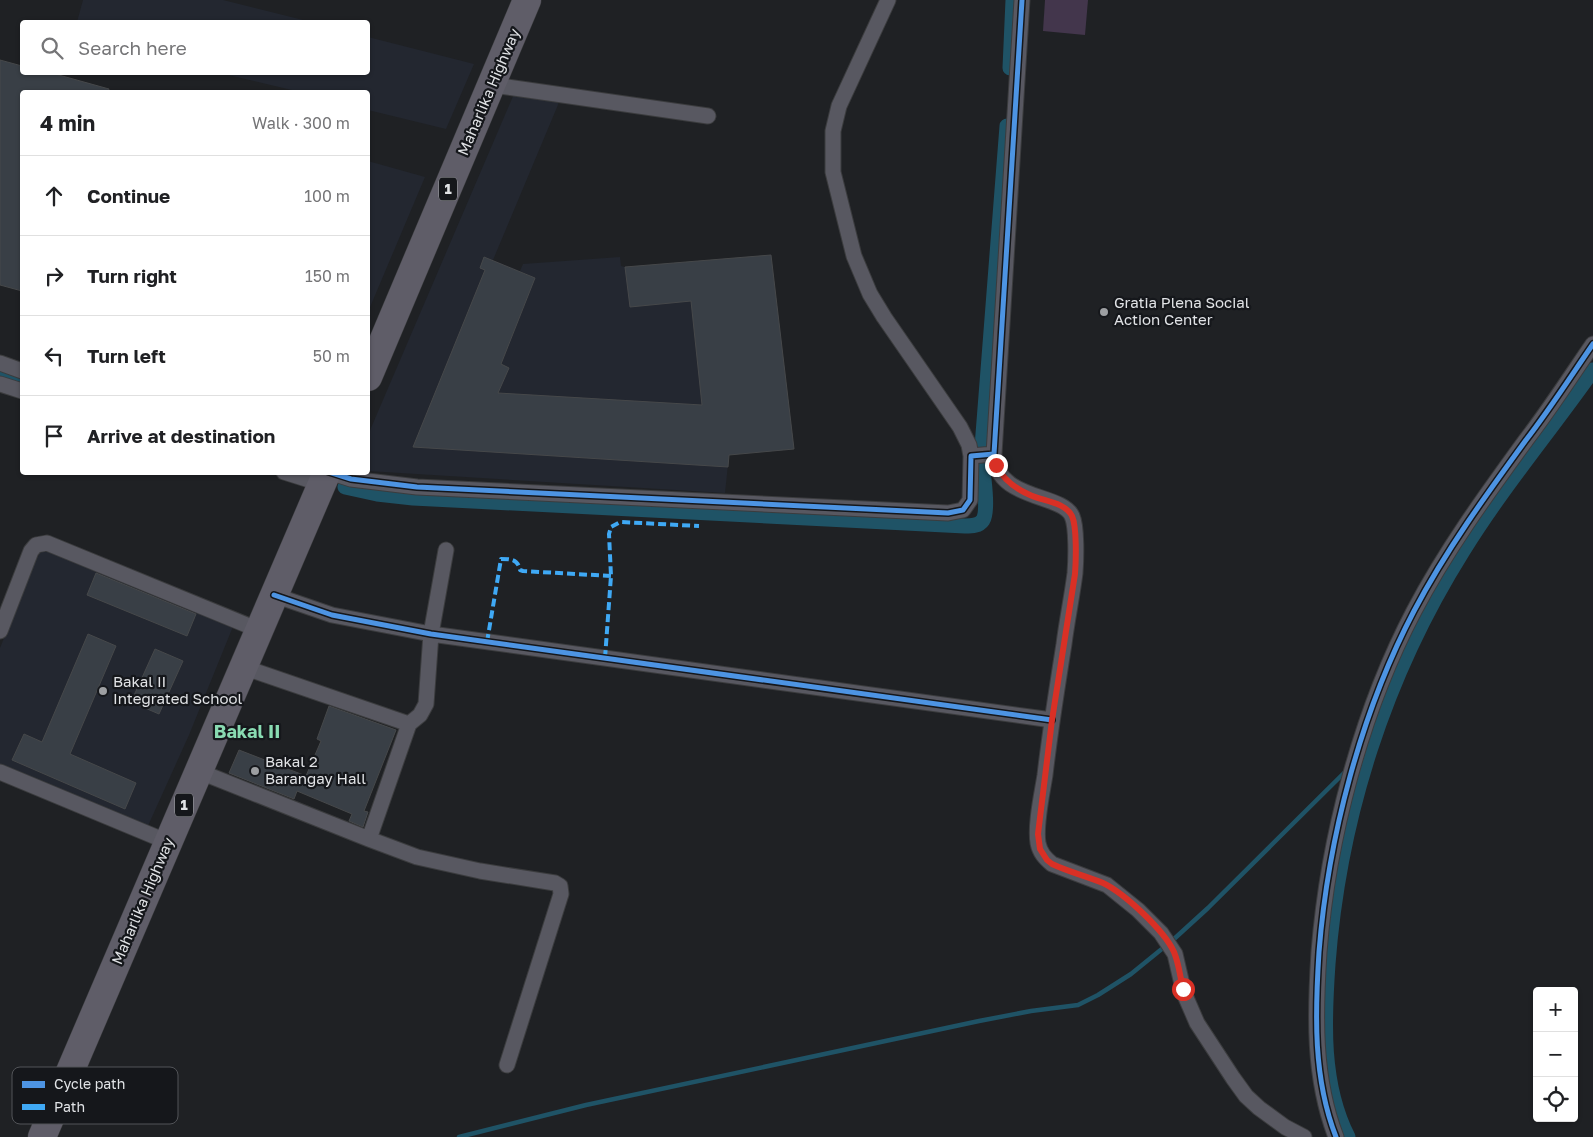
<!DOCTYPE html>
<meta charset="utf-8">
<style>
:root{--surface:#fff;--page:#f2f2f2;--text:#202124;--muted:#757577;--line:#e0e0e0}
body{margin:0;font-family:"Golos Text",sans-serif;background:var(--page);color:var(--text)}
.controls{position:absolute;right:15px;bottom:15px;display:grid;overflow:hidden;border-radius:5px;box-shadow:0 1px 4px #0004}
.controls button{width:45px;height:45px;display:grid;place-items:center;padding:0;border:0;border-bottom:1px solid var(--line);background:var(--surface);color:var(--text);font:25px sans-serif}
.stop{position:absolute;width:15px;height:15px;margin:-11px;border:4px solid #d93025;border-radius:50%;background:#fff}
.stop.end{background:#d93025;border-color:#fff;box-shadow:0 1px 5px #0008}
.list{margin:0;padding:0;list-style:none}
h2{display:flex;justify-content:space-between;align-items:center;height:65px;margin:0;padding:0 20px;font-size:21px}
h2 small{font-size:16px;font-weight:400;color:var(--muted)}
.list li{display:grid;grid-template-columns:32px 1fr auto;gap:15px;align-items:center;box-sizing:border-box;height:80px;padding:0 20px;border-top:1px solid var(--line)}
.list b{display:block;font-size:19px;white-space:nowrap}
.list em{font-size:16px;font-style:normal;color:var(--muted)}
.icon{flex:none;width:28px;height:28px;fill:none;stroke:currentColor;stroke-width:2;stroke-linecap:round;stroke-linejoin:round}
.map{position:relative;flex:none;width:1593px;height:1137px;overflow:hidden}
.search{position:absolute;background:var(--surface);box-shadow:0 1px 4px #0004;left:20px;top:20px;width:350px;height:55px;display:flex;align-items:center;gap:12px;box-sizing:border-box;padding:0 18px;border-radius:5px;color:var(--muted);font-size:19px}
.panel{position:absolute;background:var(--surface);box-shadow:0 1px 4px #0004;left:20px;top:90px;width:350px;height:385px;border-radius:5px}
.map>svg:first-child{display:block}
.built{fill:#232730}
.green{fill:#43364c}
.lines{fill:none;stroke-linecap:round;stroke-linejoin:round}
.stream{stroke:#1f5366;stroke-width:4.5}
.canal{stroke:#1f5366;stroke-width:15}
.building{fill:#393f46;stroke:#46484a}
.street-casing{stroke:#3b3c3e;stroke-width:17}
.highway-casing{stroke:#3b3c3e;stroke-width:29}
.street{stroke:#585861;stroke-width:15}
.highway{stroke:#5f5d68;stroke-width:28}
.quiet{stroke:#3fa9f5;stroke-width:4;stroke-dasharray:8 4;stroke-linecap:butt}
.cycleway-casing{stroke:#15171b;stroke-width:8}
.cycleway{stroke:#4d94e3;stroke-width:5}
.route{stroke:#d93025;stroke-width:6}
.poi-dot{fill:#9d9fa2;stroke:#15171b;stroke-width:2}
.labels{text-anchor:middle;stroke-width:4.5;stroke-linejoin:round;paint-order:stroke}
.shield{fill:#15171b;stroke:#a4a6a9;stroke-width:1}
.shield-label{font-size:14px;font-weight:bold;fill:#e1e3e6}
.street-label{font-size:15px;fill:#e1e3e6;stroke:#15171b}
.poi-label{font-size:15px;fill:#e1e3e6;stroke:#15171b;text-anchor:start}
.quarter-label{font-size:18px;font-weight:bold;fill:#89dbb2;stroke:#15171b}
.key{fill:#15171b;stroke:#525458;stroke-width:1}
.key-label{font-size:14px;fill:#e1e3e6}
</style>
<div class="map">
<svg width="1593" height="1137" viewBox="0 0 1593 1137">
<rect width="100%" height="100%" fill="#1f2124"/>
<path class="built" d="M83 0H223L311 22H77Z
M368 37 474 64 446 129 368 110V92H300L220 73 368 72Z
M514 94 560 100 493 260 520 271 523 264 620 257 621 266 625 267 771 255 794 449 729 455 725 493 368 471V435Z
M368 161 425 177 368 312Z
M48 550 234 624 189 735 147 828 0 767V648L35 561 40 553Z"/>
<path class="green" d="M1045 0H1088L1085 35 1043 31Z"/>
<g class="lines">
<path class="stream" d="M1174 939 1208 908 1346 771
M459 1137 586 1105 979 1021 1031 1011 1078 1005 1098 995 1131 974 1163 948"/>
<path class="canal" d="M1010 68 1013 0
M0 374 22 381
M982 447 1007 126
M345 487 377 494 413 498 965 526C972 526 979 526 983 520 989 510 983 473 982 461
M1348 1137C1321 1084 1324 1021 1328 964 1339 818 1385 675 1463 551 1502 488 1550 431 1593 370"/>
</g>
<path class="building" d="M0 60 22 66V72H48L109 89 108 92H22V291L0 285Z
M771 255 794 449 729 455 728 467 413 447 485 270 480 268 484 257 535 278 501 364 509 368 498 393 702 405 691 301 630 307 625 267Z
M96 573 196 614 187 636 87 595Z
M88 634 116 646 70 754 136 783 125 809 12 760 24 734 42 742Z
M155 649 183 661 159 714 131 702Z
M329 706 396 730 364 811 368 812 363 827 349 821 352 814 297 791 294 799 229 773 239 750 306 776 321 741 317 739Z"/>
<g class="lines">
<g class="street-casing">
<path id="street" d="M888 0 839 106 833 131V172L854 256 870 294 884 317 960 427 969 445 971 456
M493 85 708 116
M0 363 22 371
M0 384 22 391
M994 454C996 501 1062 493 1072 516 1077 527 1076 560 1075 573 1072 597 1067 620 1064 644 1057 688 1050 731 1045 775 1042 794 1035 825 1038 843 1040 853 1045 858 1052 864L1107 885 1138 910 1161 933 1175 954 1184 993 1197 1023 1233 1078 1246 1096 1259 1108 1285 1127 1304 1137
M284 472 322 484
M329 472 351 479 417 487 948 513 963 510 970 500 971 456 994 454 1022 0
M274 595 332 615 431 634 1052 720
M0 631 31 551 36 545 47 543 259 630
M243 667 409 724
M198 771 369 839 417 857 480 871 555 883 560 886 561 894 507 1065
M0 772 168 842
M369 839 409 724 420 715 426 704 431 634 446 550
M1336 1137C1313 1078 1315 1014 1319 952 1328 838 1361 712 1414 611 1446 550 1486 495 1526 440 1550 409 1571 376 1593 344"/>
</g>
<g class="highway-casing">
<path id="highway" d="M368 377 527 0
M42 1137 327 472"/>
</g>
<use href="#street" class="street"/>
<use href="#highway" class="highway"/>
<path class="quiet" d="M487 642 501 559C510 559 518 559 520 570L523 571 611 576
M605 658 611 576 609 534 611 527 620 522 699 526"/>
<g class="cycleway-casing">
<path id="cycleway" d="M329 472 351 479 417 487 948 513 963 510 970 500 971 456 994 454 1022 0
M274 595 332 615 431 634 1052 720
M1336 1137C1313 1078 1315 1014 1319 952 1328 838 1361 712 1414 611 1446 550 1486 495 1526 440 1550 409 1571 376 1593 344"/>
</g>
<use href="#cycleway" class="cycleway"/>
</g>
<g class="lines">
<path class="route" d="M996 465C1003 479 1016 489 1030 495 1043 501 1065 502 1072 516 1077 527 1076 561 1075 574L1052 720 1038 834 1040 849 1047 860 1052 864C1069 872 1086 876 1103 883 1124 893 1164 930 1174 952 1179 964 1180 976 1183 989"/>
</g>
<g class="poi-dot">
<circle cx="1104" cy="312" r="5"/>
<circle cx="103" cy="691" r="5"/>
<circle cx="255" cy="771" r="5"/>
</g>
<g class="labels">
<g class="shield">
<rect x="439" y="177.5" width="18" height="23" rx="4"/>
<rect x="175" y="793.5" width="18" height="23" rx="4"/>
</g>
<g class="shield-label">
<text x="448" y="194">1</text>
<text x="184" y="810">1</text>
</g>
<g class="street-label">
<text transform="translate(489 92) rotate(-67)" y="5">Maharlika Highway</text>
<text transform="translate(143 901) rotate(-67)" y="5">Maharlika Highway</text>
</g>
<g class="poi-label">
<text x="1114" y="308">Gratia Plena Social<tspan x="1114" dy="17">Action Center</tspan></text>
<text x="113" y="687">Bakal II<tspan x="113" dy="17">Integrated School</tspan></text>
<text x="265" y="767">Bakal 2<tspan x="265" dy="17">Barangay Hall</tspan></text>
</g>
<g class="quarter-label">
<text x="247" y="738">Bakal II</text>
</g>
</g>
<rect x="12" y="1067" width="166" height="57" rx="8" class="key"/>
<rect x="22" y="1081" width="23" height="7" fill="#4d94e3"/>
<rect x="22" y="1104" width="23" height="6" fill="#3fa9f5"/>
<g class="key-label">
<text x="54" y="1089">Cycle path</text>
<text x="54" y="1112">Path</text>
</g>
</svg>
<div class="controls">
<button>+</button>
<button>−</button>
<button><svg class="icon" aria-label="locate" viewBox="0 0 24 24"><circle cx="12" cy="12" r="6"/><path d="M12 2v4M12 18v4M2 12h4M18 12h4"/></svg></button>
</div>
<div class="stop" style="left:1183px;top:989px"></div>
<div class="stop end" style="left:996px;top:465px"></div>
<div class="search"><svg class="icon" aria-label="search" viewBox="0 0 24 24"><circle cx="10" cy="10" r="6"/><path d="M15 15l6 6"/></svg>Search here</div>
<section class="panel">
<h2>4 min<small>Walk · 300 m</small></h2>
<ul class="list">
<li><svg class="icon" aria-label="ahead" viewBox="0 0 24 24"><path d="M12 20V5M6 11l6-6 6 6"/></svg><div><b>Continue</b></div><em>100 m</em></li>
<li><svg class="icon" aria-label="right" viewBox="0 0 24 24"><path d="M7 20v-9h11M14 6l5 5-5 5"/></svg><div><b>Turn right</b></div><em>150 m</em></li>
<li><svg class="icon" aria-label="left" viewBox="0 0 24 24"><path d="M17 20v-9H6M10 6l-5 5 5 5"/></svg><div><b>Turn left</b></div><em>50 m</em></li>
<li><svg class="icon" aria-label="arrive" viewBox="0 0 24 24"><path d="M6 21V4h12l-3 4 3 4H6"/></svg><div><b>Arrive at destination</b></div></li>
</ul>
</section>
</div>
